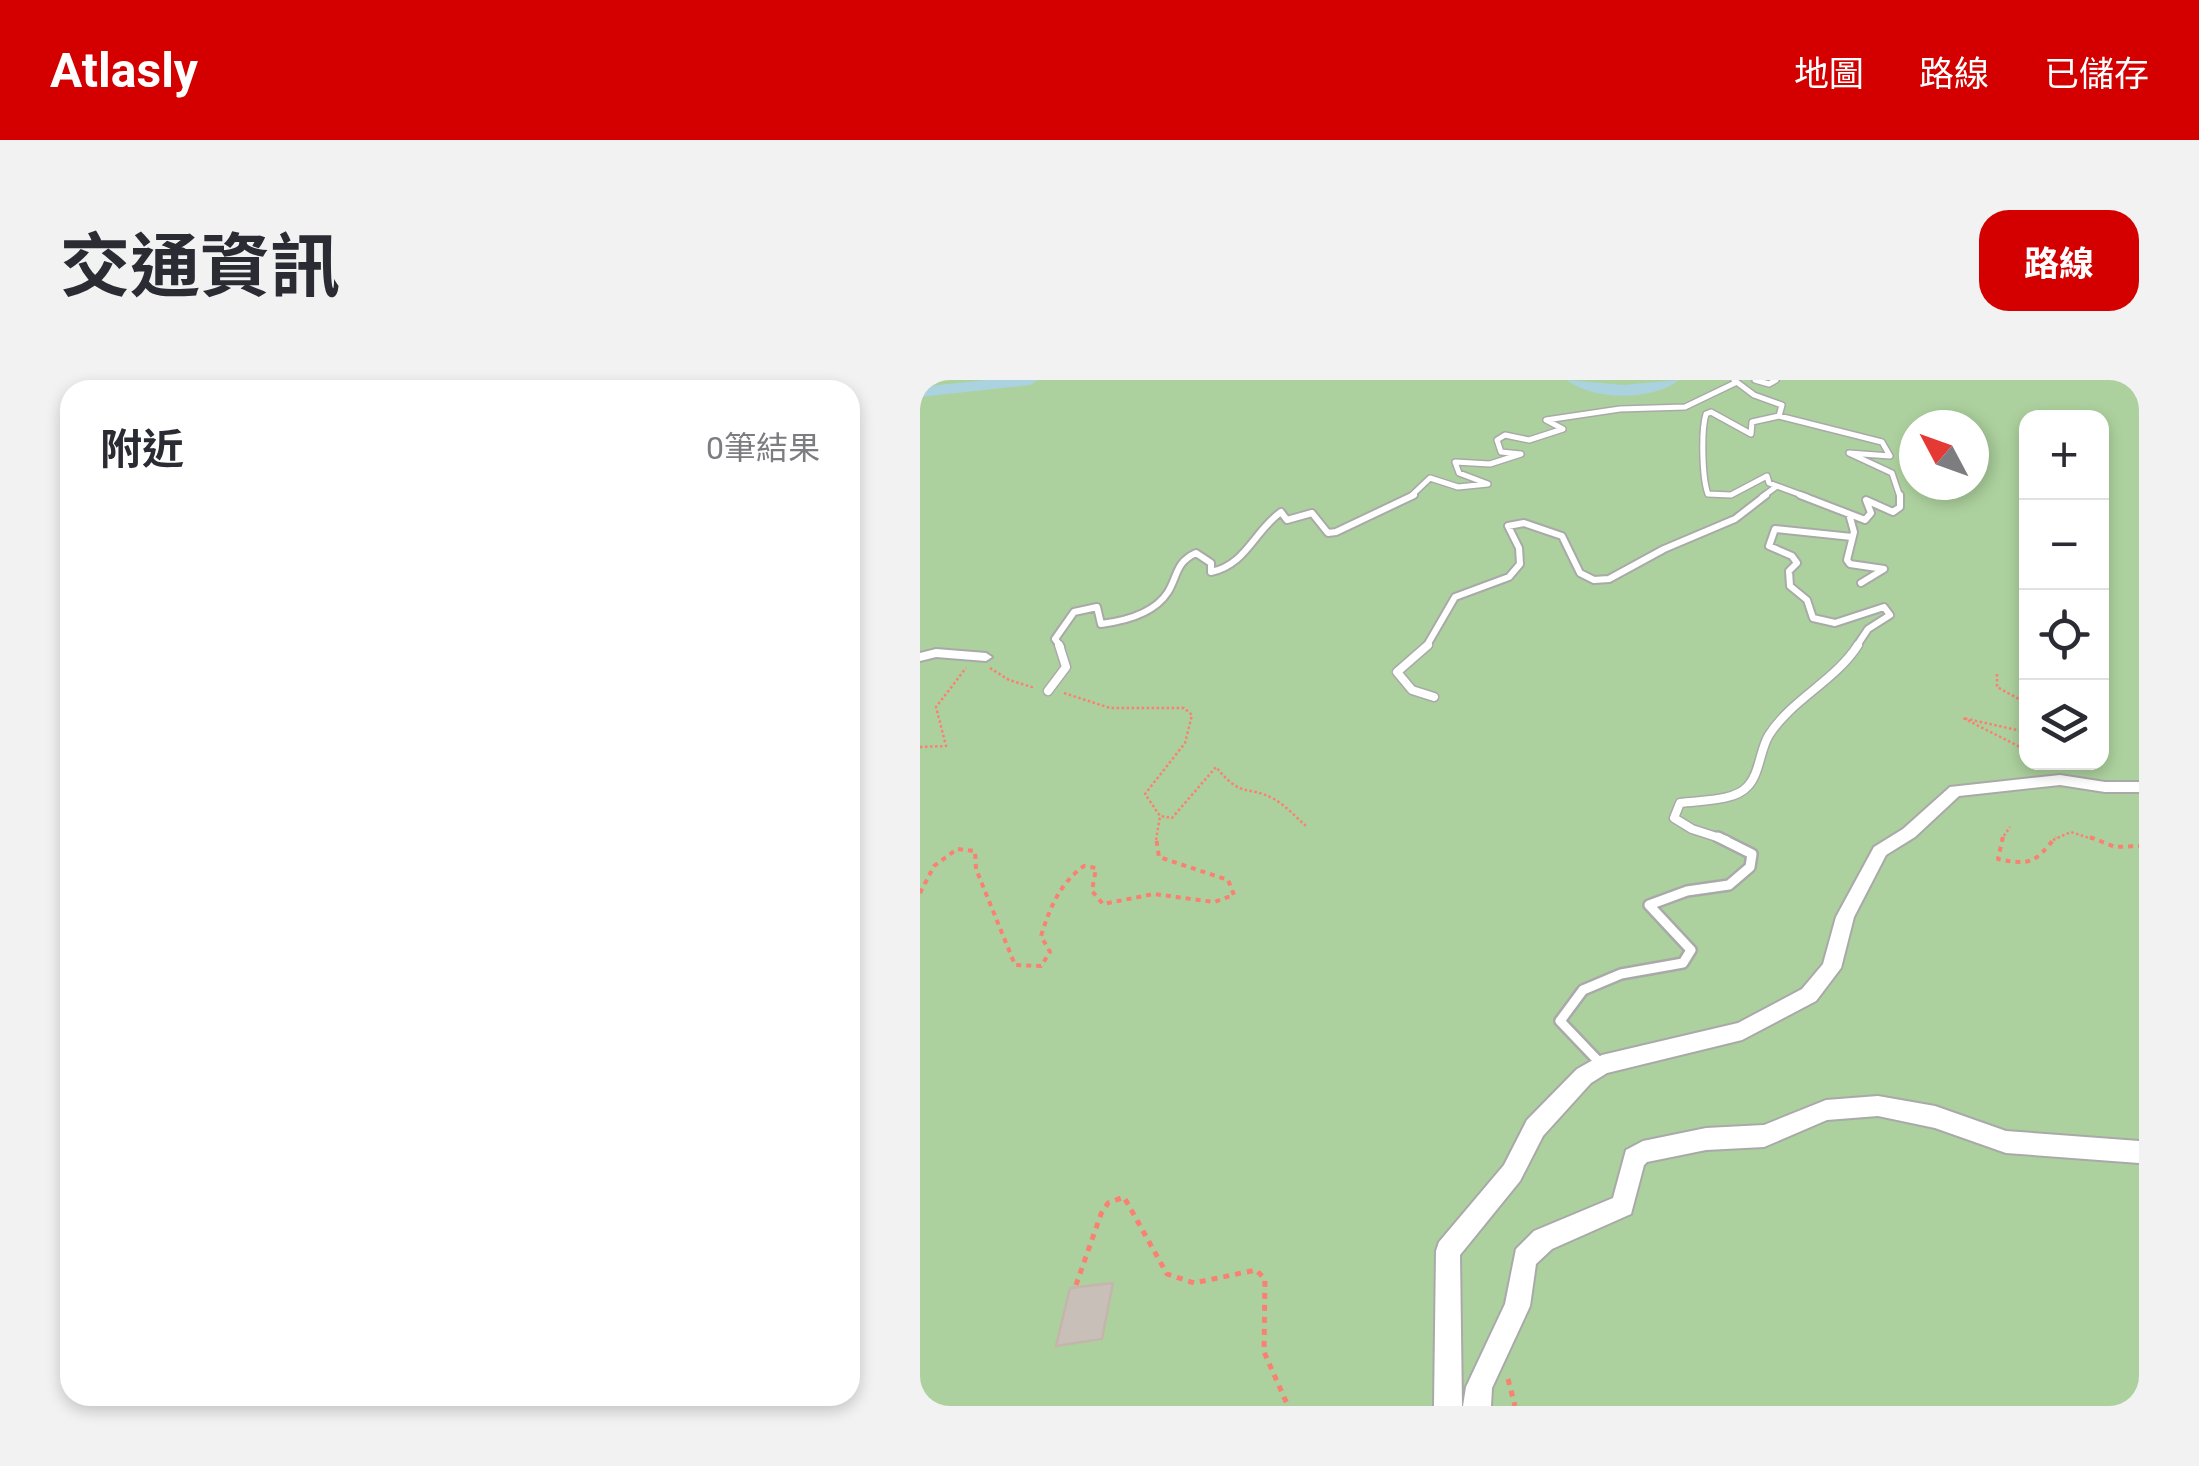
<!DOCTYPE html>
<html lang="zh-TW">
<meta charset="utf-8">
<style>
:root{--surface:#fff;--page:#f2f2f3;--text:#2b2b33;--muted:#7c7c81;--line:#e1e1e2;--accent:#d40000}
body{margin:0;font-family:Roboto,"Noto Sans TC",sans-serif;background:var(--page);color:var(--text)}
.controls{position:absolute;right:30px;top:30px;display:grid;overflow:hidden;border-radius:20px;box-shadow:0 5px 15px #0003}
.controls button{width:90px;height:90px;display:grid;place-items:center;padding:0;border:0;border-bottom:2px solid var(--line);background:var(--surface);color:var(--text);font:50px sans-serif}
.compass{position:absolute;left:979px;top:30px;width:90px;height:90px;border-radius:50%;background:var(--surface);box-shadow:0 5px 15px #0003;rotate:311deg}
.list{margin:0;padding:0;list-style:none}
h2{display:flex;justify-content:space-between;align-items:center;height:130px;margin:0;padding:0 40px;font-size:42px}
h2 small{font-size:32px;font-weight:400;color:var(--muted)}
.icon{flex:none;width:55px;height:55px;fill:none;stroke:currentColor;stroke-width:2;stroke-linecap:round;stroke-linejoin:round}
.map{position:relative;flex:none;width:1219px;height:1026px;overflow:hidden;border-radius:30px}
header{display:flex;align-items:center;gap:60px;box-sizing:border-box;height:140px;padding:0 50px;background:var(--accent);color:#fff}
header strong{font-size:48px}
nav{display:flex;gap:55px;margin-inline-start:auto;font-size:35px}
.intro{display:flex;align-items:center;justify-content:space-between;box-sizing:border-box;height:240px;padding:0 60px}
h1{margin:0;font-size:70px}
.button{padding:25px 45px;border-radius:30px;background:var(--accent);color:#fff;font-size:35px;font-weight:700}
main{display:flex;gap:60px;padding:0 60px}
aside{flex:1;background:var(--surface);border-radius:30px;box-shadow:0 5px 15px #0003}
.map>svg:first-child{display:block}
.forest{fill:#add19e;fill-rule:evenodd}
.lines{fill:none;stroke-linecap:round;stroke-linejoin:round}
.river{fill:#aad3df;fill-rule:evenodd}
.building{fill:#c7bfb8;stroke:#c4b6ab;stroke-width:2.5}
.service-far3-casing{stroke:#a9a9a9;stroke-width:8}
.service-far2-casing{stroke:#a9a9a9;stroke-width:10}
.service-far1-casing{stroke:#a9a9a9;stroke-width:11}
.service-casing{stroke:#a9a9a9;stroke-width:14}
.minor-casing{stroke:#a9a9a9;stroke-width:4}
.path-far2{stroke:#fa8072;stroke-width:2.5;stroke-dasharray:2.5 2.5;stroke-linecap:butt}
.path-far1{stroke:#fa8072;stroke-width:4;stroke-dasharray:5 5;stroke-linecap:butt}
.path{stroke:#fa8072;stroke-width:5;stroke-dasharray:6 6;stroke-linecap:butt}
.service-far3{stroke:#fff;stroke-width:5}
.service-far2{stroke:#fff;stroke-width:6}
.service-far1{stroke:#fff;stroke-width:8}
.service{stroke:#fff;stroke-width:9}
.minor{fill:#fff;fill-rule:evenodd}
</style>
<header>
<strong>Atlasly</strong>
<nav><a>地圖</a><a>路線</a><a>已儲存</a></nav>
</header>
<div class="intro"><h1>交通資訊</h1><a class="button">路線</a></div>
<main>
<aside>
<h2>附近<small>0筆結果</small></h2>
<ul class="list">
</ul>
</aside>
<div class="map">
<svg width="1219" height="1026" viewBox="0 0 1219 1026">
<rect width="100%" height="100%" fill="#f2efe9"/>
<path class="forest" d="M0 0H1219V1026H0ZM1106 38H1182V382H1106ZM994 45H1054V105H994Z"/>
<g class="lines">
<path class="river" d="M67 0H118L110 5 0 17V7Z
M647 0 703 5 759 0C732 21 674 21 647 0Z"/>
</g>
<path class="building" d="M193 903 182 959 136 966 150 908Z"/>
<g class="lines">
<g class="service-far3-casing">
<path id="service-far3" d="M814 0 834 15 862 25 859 36 962 62 970 76 929 73 972 93 980 117
M835 0 849 4 856 0
M857 106 849 103 847 96 811 115 788 114C782 98 781 50 786 34L791 32 831 54 832 42 859 36
M490 117 510 98 538 107 568 104 539 93 535 82 570 84 601 74 581 72 577 60 585 55 609 60 643 49 626 40 700 29 765 27 815 3
M842 117 857 106 887 117"/>
</g>
<g class="service-far2-casing">
<path id="service-far2" d="M880 115 945 140 951 133 946 120 973 132 980 127V115
M929 134 934 152 927 180 930 184 964 189 941 203
M932 157 855 149 849 166 872 176 877 183 869 191 870 206 887 220 893 238 915 243 964 227 970 235 948 249 936 267
M141 267 135 259 154 232 177 227 181 244C205 241 234 234 248 212 258 195 256 182 276 173L291 183V192C326 185 334 151 361 132L367 140 392 133 408 153 416 152 494 115
M506 267 535 217 589 197 600 184 599 168 588 146 604 143 642 156 660 193 674 200 689 199 744 169 815 139 846 115"/>
</g>
<g class="service-far1-casing">
<path id="service-far1" d="M508 265 477 292 492 310 514 317
M128 311 146 287 139 265
M806 460 772 449 754 438 760 423C780 420 814 422 828 406 840 393 840 369 849 355 872 319 915 301 938 265"/>
</g>
<g class="service-casing">
<path id="service" d="M682 685 640 641 663 610 701 594 763 583 771 570 729 525 767 511 809 505 830 487 832 474 798 457"/>
</g>
<g class="minor-casing">
<path id="minor" d="M16 269 66 273 72 277 66 281 16 277 0 281V273Z
M1140 395 1185 402H1219V412H1185L1140 405 1039 416 995 457 966 475 934 537 921 588 896 621 822 660 687 693 671 703 623 756 600 801 540 875 542 1026H514L516 871 519 862 584 785 607 740 657 689 682 675 818 643 882 609 903 584 916 537 954 467 983 449 1030 407Z
M958 716 1015 726 1086 751 1219 761V783L1086 773 1015 748 958 736 907 740 844 767 786 770 727 782 724 785 711 834 632 869 616 884 610 926 572 1008 571 1026H543L546 1007 585 924 596 869 614 851 693 818 706 770 723 761 786 748 844 745 906 720Z"/>
</g>
<path class="path-far2" d="M70 288 89 300 115 308
M1077 294V307L1106 323
M144 313 190 328H264L272 335 265 363 225 414 240 436 252 438 296 387C323 420 326 404 354 419 366 426 377 438 387 447
M1182 345V355
M1106 352 1043 338 1106 370
M0 367 26 366 16 327 46 288
M1153 382 1171 388
M236 460 240 436
M1081 460 1090 447
M1133 460 1151 452 1175 460"/>
<path class="path-far1" d="M1083 457 1078 479C1113 486 1114 482 1136 457
M1170 457 1195 467 1219 466
M0 513 14 486 37 469 55 471 56 489 95 585 121 586 130 572 121 556C130 528 139 504 164 486L176 488 172 511 183 524 234 514 294 522 314 515 308 500 239 477 236 457"/>
<path class="path" d="M156 905 181 834 188 823 204 817 247 894 274 903 336 890 345 899 344 972 368 1026
M588 999 595 1026"/>
<use href="#service-far3" class="service-far3"/>
<use href="#service-far2" class="service-far2"/>
<use href="#service-far1" class="service-far1"/>
<use href="#service" class="service"/>
<use href="#minor" class="minor"/>
</g>
</svg>
<div class="controls">
<button>+</button>
<button>−</button>
<button><svg class="icon" aria-label="locate" viewBox="0 0 24 24"><circle cx="12" cy="12" r="6"/><path d="M12 2v4M12 18v4M2 12h4M18 12h4"/></svg></button>
<button><svg class="icon" aria-label="layers" viewBox="0 0 24 24"><path d="M12 4l9 5-9 5-9-5zM3 14l9 5 9-5"/></svg></button>
</div>
<svg class="compass" viewBox="-18 -18 36 36"><path d="M0-13l5 13h-10z" fill="#e53935"/><path d="M0 13l5-13h-10z" fill="#7c7c81"/></svg>
</div>
</main>
